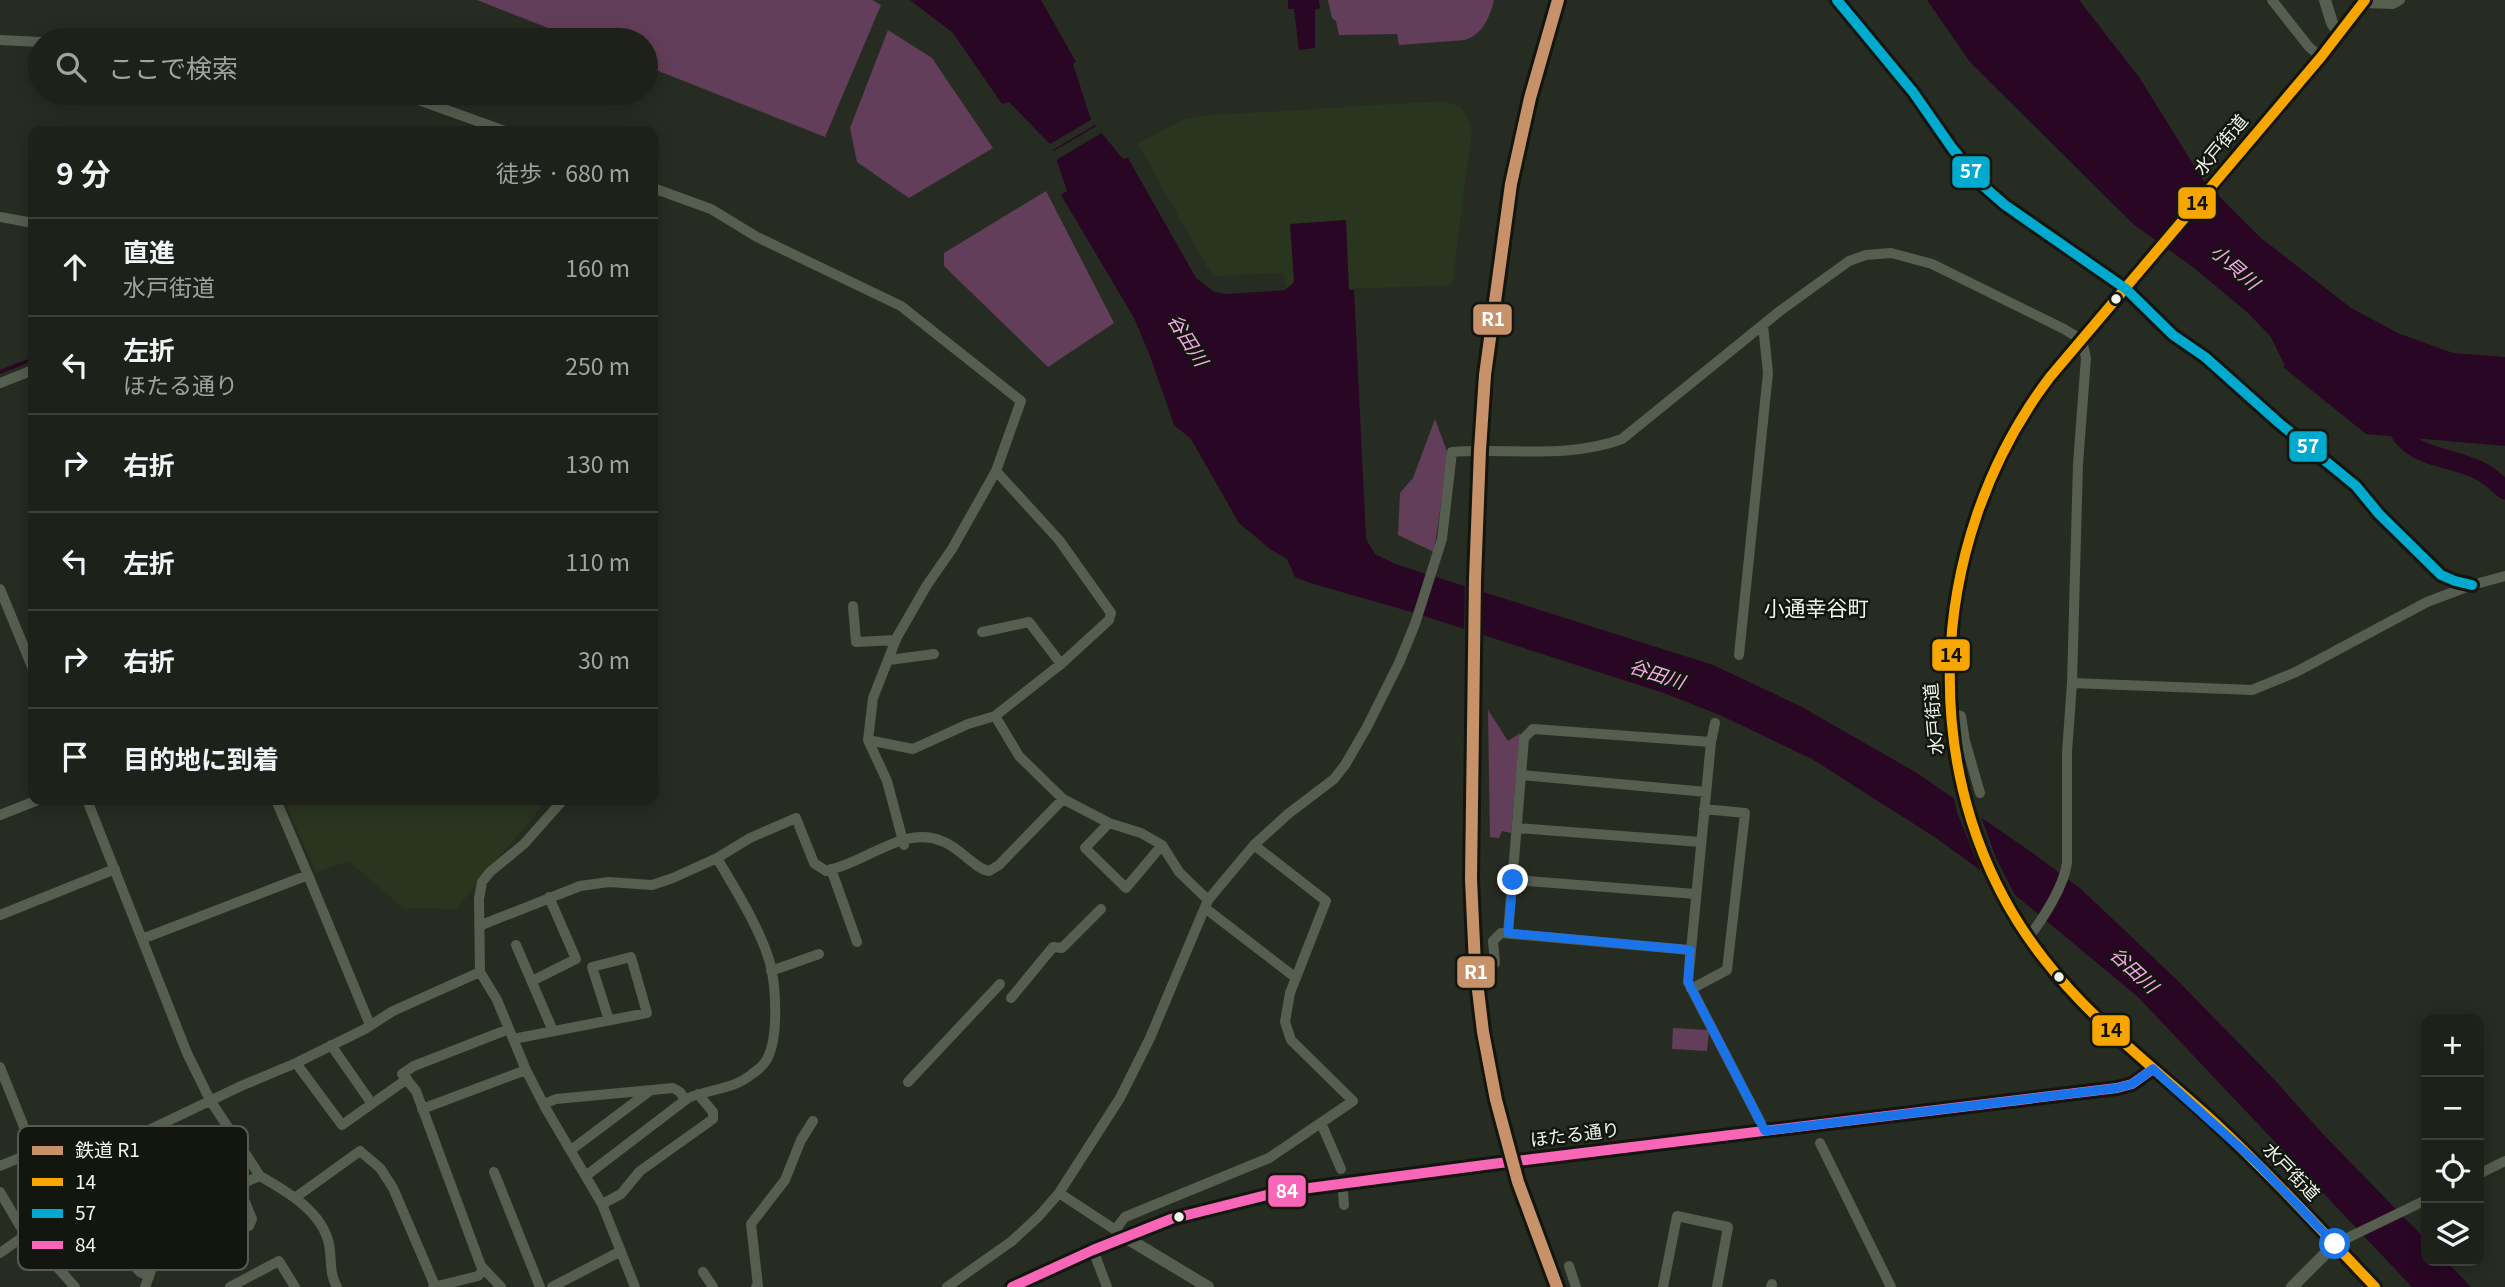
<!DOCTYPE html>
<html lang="ja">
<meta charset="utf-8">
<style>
:root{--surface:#1d211a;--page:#2a2e27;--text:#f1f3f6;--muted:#a0a3a2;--line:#3b3e39}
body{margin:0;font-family:Georgia,"Noto Sans JP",serif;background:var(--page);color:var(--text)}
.controls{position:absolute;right:21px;bottom:21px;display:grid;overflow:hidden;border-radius:14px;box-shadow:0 4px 18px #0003}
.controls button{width:63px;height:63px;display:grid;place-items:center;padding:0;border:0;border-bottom:2px solid var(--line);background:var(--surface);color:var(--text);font:35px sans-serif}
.stop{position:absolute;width:21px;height:21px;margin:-16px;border:5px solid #1a73e8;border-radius:50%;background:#fff}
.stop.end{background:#1a73e8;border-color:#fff;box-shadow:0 2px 7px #0008}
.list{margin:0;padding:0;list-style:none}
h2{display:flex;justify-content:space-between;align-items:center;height:91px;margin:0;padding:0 28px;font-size:30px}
h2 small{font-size:23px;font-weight:400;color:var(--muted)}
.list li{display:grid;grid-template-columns:46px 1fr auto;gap:21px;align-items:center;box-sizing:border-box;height:98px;padding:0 28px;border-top:2px solid var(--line)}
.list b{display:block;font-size:26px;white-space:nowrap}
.list p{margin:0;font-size:23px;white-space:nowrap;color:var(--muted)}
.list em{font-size:23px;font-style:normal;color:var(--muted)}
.icon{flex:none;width:38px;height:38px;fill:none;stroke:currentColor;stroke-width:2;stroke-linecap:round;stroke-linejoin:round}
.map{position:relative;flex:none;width:2505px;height:1287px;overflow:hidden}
.search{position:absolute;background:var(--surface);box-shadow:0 4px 18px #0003;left:28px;top:28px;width:630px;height:77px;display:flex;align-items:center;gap:18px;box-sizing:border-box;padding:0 24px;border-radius:38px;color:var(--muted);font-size:26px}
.panel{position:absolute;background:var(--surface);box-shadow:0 4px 18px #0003;left:28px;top:126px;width:630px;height:679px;border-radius:14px}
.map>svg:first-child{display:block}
.built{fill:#2a3520}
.green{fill:#633e5a}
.water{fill:#290624}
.pier{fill:#272c22}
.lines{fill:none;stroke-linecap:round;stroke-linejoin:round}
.stream{stroke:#290624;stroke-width:3.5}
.river{stroke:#290624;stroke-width:19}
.minor{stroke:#565e4f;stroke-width:10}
.tertiary{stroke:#565e4f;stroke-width:12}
.secondary{stroke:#565e4c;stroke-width:14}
.primary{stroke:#5b6550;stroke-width:14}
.bus-1-casing{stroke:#12160f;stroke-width:16}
.bus-2-casing{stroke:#12160f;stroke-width:16}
.bus-3-casing{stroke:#12160f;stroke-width:16}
.bus-1{stroke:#f7a600;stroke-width:10}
.bus-2{stroke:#00a9ce;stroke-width:10}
.bus-3{stroke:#fa66b7;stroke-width:10}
.rail-1-casing{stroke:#12160f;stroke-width:18}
.rail-1{stroke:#c7916a;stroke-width:12}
.route{stroke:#1a73e8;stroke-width:9}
.bus-dot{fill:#f2f7ed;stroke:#12160f;stroke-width:2.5}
.labels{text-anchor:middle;stroke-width:5;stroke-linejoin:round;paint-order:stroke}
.street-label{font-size:18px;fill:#f2f7ed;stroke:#12160f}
.water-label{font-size:19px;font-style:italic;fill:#fca6eb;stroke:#12160f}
.quarter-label{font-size:21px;fill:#f2f7ed;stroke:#12160f}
.key{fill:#12160f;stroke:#555a52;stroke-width:2}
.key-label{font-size:19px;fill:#f2f7ed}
.line-badge{stroke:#12160f;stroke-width:2.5}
.badge-label{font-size:19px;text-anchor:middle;font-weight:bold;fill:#fff}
.pale-badge-label{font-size:19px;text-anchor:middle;font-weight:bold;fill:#111}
</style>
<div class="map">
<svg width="2505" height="1287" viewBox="0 0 2505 1287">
<rect width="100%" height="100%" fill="#272c22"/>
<path class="built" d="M1444 101 1460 106 1467 116 1472 130 1452 285 1287 291 1283 273 1215 276 1207 267 1138 144 1182 120 1199 116Z
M284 800H547L456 909 403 908 349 861 316 872Z"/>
<path class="green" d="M477 0H872L881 5 825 137 646 66V40H579Z
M1328 0H1494C1490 17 1483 34 1465 40L1399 45 1397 34 1339 35 1336 21 1332 18Z
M888 30 932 58 993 148 909 198 857 162 850 128Z
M1046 191 1114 323 1048 367 944 266V253Z
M1435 419 1448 454 1434 552 1398 535 1400 493 1413 478Z
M1488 710 1508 741 1520 733 1511 833 1502 831 1499 838 1490 837Z
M1673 1028 1709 1030 1707 1051 1672 1049Z"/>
<path class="water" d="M910 0H1041L1076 62 1073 64 1091 120 1050 144 1009 102 1002 104 953 33Z
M1288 0H1319L1320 8 1315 10V48L1299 50 1294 9H1288Z
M1927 0H2079L2139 77 2203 180 2261 238 2351 308 2400 334 2453 353 2505 357V446L2366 434 2283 367 2285 366 2271 337 2248 313 2194 268 2133 224 1970 62Z
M1095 125 1123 159 1128 158 1196 278 1214 292 1227 294 1285 290 1294 282 1290 224 1346 220 1349 290H1354L1366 539 1375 554 1395 564 1713 665 1800 706 1917 773 2034 854 2081 889 2177 980 2271 1076 2322 1133 2426 1240V1261H2446L2471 1287H2412L2138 997 2020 899 1936 838 1812 759 1722 716 1664 693 1408 611 1310 583 1295 577 1287 559 1270 549 1239 523 1191 439 1174 425 1150 356 1134 318 1061 195 1067 191 1053 150Z"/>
<path class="pier" d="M1100 124 1105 131 1053 162 1050 153Z
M1465 583 1480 587V638L1464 633Z
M1953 794 1979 811 1996 858 2018 901 1983 876 1957 812Z"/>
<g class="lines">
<path class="stream" d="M0 372 33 359"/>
<path class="river" d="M2393 414C2402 462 2450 453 2484 473 2491 477 2498 484 2505 490"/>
<path class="minor" d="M1837 0 1913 92 1952 148 1981 184 2005 205 2126 289 2173 335 2205 357 2279 423 2356 486 2379 514 2441 575 2455 581 2472 585
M2272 0 2309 47 2321 57
M2363 3 2393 4 2400 0
M0 40 40 42
M399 93 505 131
M653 188 711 209 757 237 901 306 1021 401 996 471 952 549 927 585 897 637 873 698 868 740 887 781 904 845
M0 217 33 223
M0 383 33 370
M0 589 33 669
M853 606 856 642 896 640
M982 632 1029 622 1061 664
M1739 655 1768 373 1763 325
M889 660 934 654
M2072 683 2252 690 2296 672 2427 602 2472 585 2505 576
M1950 713 1961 716 1965 741 1980 793
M995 716 1019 756 1063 799 1109 823 1141 833 1162 845 1179 872 1208 900
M1715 723 1711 742 1688 982 1765 1131
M868 740 913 749 968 724 995 716 1061 664 1109 620 1111 613 1059 540 996 471
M1521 775 1706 792
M87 800 187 1053 210 1100 260 1176
M276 800 308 875
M563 800 524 844 490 872 482 882 479 899 480 972 497 1000 526 1070 546 1109 602 1204 635 1287
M0 815 38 800
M1109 823 1085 848 1126 888 1162 845
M1517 828 1701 842
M831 869 857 942
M1513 880 1696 894
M1205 908 1296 978
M0 915 115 869
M479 926 580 886 609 882 652 885 673 878 717 858 750 838 796 818 814 863 826 871C835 868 844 866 852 862 882 850 911 827 944 842 960 848 975 869 989 871L999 865 1063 799
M1508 933 1524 738 1533 729 1711 742
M142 939 308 875 370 1025
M516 945 553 1031
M1495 963 1493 941 1501 933 1690 950
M771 971 819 954
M532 981 576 959 549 897
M1691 989 1727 970 1745 813 1704 809
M1011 998 1053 947 1062 948 1101 909
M513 1039 647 1013 631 957 592 967 609 1020
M331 1045 372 1104
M296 1063 342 1125 407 1079
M0 1067 34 1152
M908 1082 1000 984
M544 1104 556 1099 673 1088 680 1092 685 1100
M422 1109 526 1070
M1321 1123 1341 1169
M1820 1143 1891 1287
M571 1150 651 1090
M0 1166 34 1152 109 1142 151 1129 241 1086 296 1063 365 1029 393 1011 480 972
M494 1172 540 1287
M2479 1174 2505 1161
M587 1175 688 1098C709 1089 733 1090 752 1074 758 1070 764 1065 767 1059 779 1037 776 986 770 963 760 928 735 889 717 858
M0 1192 20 1226 75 1287
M1343 1192 1344 1205
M1059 1193 1120 1233
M296 1197 360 1151 380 1168 393 1188 435 1286
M602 1204 621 1194 640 1171 713 1119V1112L698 1094
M1115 1230 1125 1217 1269 1158 1353 1101 1291 1040 1285 1022 1290 993 1326 901 1254 845
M2335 1244 2426 1200
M1093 1250 1107 1287
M0 1253 27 1234
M1569 1266 1576 1287
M703 1272 713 1287
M149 1277 140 1272 115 1245 113 1242 116 1237 260 1176C286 1191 322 1211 329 1244 332 1259 329 1274 337 1287
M145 1287 152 1268 249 1226 252 1219 238 1185
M230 1287 279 1261 295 1287
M433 1287 478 1276 484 1269
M501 1287 481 1266 416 1091 402 1074 414 1066 509 1029
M552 1287 621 1251
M756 1287 758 1286 751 1224 785 1180 801 1140 813 1121
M947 1287 1012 1241 1039 1216 1059 1193 1120 1098 1150 1038 1208 900 1254 845 1288 814 1334 779 1345 765 1367 727 1399 663 1415 624 1442 539 1452 452C1508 448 1569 459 1622 439L1780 311 1849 261 1866 255 1891 253 1932 264 2064 329 2082 340 2086 358 2078 464 2072 683 2067 752V863C2064 886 2043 919 2028 938
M1663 1287 1677 1216 1728 1227 1717 1287
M1771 1287 1772 1284"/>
<path class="tertiary" d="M2325 0 2332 23 2339 33
M1125 1237 1208 1287
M2292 1287 2335 1244"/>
<path class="secondary" d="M2365 0 2321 57 2050 377C1923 544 1912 791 2044 959 2092 1021 2156 1069 2214 1122 2270 1174 2322 1231 2375 1287"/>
<path class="primary" d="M1012 1287 1093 1250 1171 1219 1279 1192 1492 1164 2117 1088 2132 1084 2153 1069"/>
<g class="bus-1-casing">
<path id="bus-1" d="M2365 0 2321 57 2050 377C1923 544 1912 791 2044 959 2092 1021 2156 1069 2214 1122 2270 1174 2322 1231 2375 1287"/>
</g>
<g class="bus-2-casing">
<path id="bus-2" d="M1837 0 1913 92 1952 148 1981 184 2005 205 2126 289 2173 335 2205 357 2279 423 2356 486 2379 514 2441 575 2455 581 2472 585"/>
</g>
<g class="bus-3-casing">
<path id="bus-3" d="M1012 1287 1093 1250 1171 1219 1279 1192 1492 1164 2117 1088 2132 1084 2153 1069"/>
</g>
<use href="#bus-1" class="bus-1"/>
<use href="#bus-2" class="bus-2"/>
<use href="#bus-3" class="bus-3"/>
<g class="rail-1-casing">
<path id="rail-1" d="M1557 1287 1518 1182 1496 1100 1483 1032 1475 965 1471 879 1475 579 1480 450 1485 375 1511 184 1530 98 1558 0"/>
</g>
<use href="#rail-1" class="rail-1"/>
</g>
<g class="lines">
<path class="route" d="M1513 880 1508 933 1690 950 1688 982 1765 1131 2117 1088 2132 1084 2153 1069 2256 1162 2335 1244"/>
</g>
<g class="bus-dot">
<circle cx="2116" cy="299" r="6"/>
<circle cx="2059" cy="977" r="6"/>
<circle cx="1179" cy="1217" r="6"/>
</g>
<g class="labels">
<g class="street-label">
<text transform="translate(2221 145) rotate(-50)" y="6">水戸街道</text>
<text transform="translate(1934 719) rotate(-95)" y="6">水戸街道</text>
<text transform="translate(1575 1135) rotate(-7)" y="6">ほたる通り</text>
<text transform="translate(2291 1172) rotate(46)" y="6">水戸街道</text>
</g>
<g class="water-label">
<text transform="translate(2235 267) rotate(41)" y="7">小貝川</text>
<text transform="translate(1188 340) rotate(58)" y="7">谷田川</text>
<text transform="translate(1657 674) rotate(18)" y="7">谷田川</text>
<text transform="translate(2134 970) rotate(43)" y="7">谷田川</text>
</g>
<g class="quarter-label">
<text x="1816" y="616">小通幸谷町</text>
</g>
</g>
<rect x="18" y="1126" width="230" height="144" rx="10" class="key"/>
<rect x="32" y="1146" width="31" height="9" fill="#c7916a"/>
<rect x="32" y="1178" width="31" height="8" fill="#f7a600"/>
<rect x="32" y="1209" width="31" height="9" fill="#00a9ce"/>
<rect x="32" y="1241" width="31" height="8" fill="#fa66b7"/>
<g class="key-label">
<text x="75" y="1157">鉄道 R1</text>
<text x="75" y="1189">14</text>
<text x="75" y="1220">57</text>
<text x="75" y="1252">84</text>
</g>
<g class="line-badge">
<rect x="1951" y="155" width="40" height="34" rx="7" fill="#00a9ce"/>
<rect x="2177" y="186" width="40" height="34" rx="7" fill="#f7a600"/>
<rect x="1472" y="303" width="41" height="33" rx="7" fill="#c7916a"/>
<rect x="2288" y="430" width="40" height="33" rx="7" fill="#00a9ce"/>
<rect x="1931" y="638" width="40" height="34" rx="7" fill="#f7a600"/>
<rect x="1456" y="955" width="40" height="34" rx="7" fill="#c7916a"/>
<rect x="2091" y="1014" width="40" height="33" rx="7" fill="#f7a600"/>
<rect x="1267" y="1174" width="40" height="34" rx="7" fill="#fa66b7"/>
</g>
<g class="badge-label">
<text x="1971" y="178">57</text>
<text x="1493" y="326">R1</text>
<text x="2308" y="453">57</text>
<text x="1476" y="979">R1</text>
<text x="1287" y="1198">84</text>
</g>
<g class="pale-badge-label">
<text x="2197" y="210">14</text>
<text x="1951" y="662">14</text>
<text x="2111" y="1037">14</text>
</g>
</svg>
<div class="controls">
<button>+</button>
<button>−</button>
<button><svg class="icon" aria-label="locate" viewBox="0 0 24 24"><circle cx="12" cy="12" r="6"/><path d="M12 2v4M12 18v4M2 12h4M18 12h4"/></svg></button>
<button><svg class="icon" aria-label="layers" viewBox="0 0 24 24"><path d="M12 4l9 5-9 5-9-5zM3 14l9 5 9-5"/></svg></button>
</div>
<div class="stop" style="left:2335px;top:1244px"></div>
<div class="stop end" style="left:1513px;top:880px"></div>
<div class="search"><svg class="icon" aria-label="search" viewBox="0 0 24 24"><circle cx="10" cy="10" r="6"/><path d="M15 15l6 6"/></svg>ここで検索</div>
<section class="panel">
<h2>9 分<small>徒歩 · 680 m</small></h2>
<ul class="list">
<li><svg class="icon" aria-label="ahead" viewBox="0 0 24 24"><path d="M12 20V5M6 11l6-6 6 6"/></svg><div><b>直進</b><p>水戸街道</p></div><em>160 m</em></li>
<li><svg class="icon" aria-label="left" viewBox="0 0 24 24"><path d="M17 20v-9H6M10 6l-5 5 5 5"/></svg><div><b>左折</b><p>ほたる通り</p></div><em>250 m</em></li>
<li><svg class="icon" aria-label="right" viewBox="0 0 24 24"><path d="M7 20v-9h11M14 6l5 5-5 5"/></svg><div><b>右折</b></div><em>130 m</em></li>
<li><svg class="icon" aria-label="left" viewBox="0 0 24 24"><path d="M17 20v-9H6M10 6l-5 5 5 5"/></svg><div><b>左折</b></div><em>110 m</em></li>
<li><svg class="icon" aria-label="right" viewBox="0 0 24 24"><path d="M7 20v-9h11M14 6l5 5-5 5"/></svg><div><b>右折</b></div><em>30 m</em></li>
<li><svg class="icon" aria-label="arrive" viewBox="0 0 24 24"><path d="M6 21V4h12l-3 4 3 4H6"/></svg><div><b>目的地に到着</b></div></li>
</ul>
</section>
</div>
